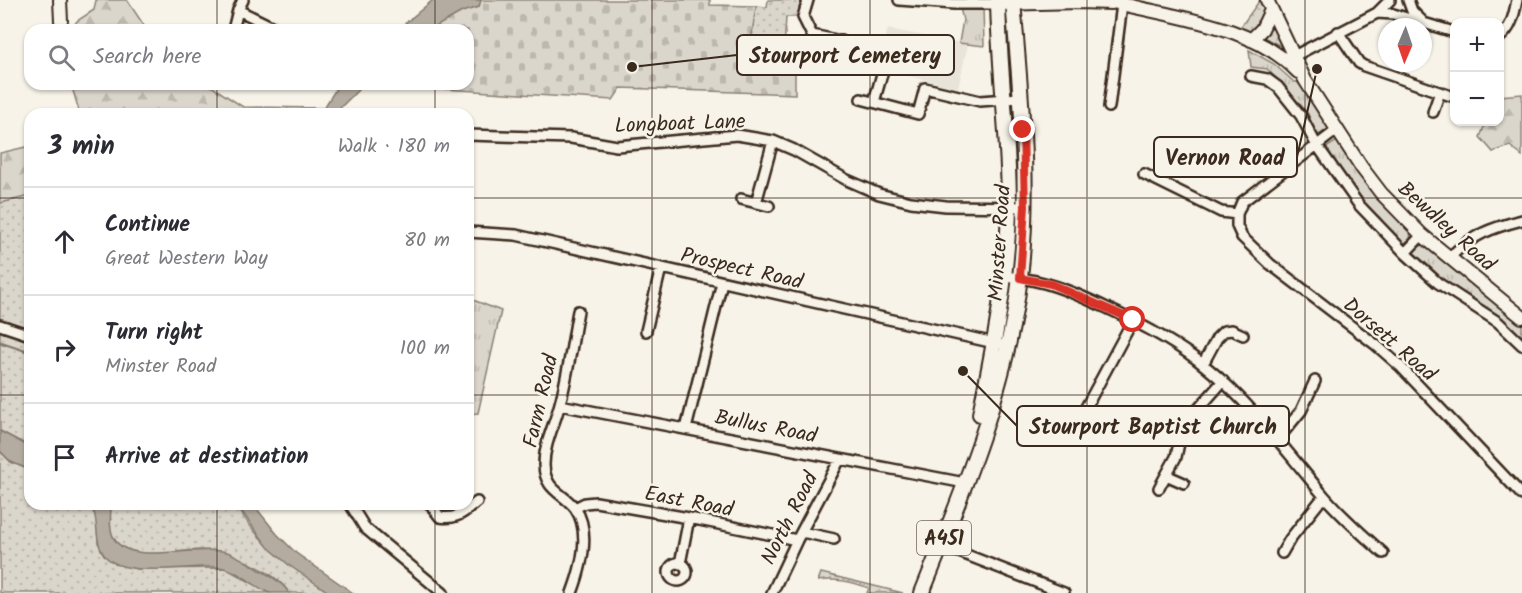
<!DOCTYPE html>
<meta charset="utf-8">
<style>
:root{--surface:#fff;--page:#f2f2f3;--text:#2b2b33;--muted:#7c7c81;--line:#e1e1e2}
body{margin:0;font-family:Kalam,sans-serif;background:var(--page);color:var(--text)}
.controls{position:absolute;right:18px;top:18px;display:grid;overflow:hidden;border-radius:12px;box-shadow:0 2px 4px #0004}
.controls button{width:54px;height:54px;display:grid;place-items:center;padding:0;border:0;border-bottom:2px solid var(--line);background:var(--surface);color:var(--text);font:30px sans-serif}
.compass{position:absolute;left:1378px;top:18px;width:54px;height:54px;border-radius:50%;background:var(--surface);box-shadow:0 2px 4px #0004;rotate:182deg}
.stop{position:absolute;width:18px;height:18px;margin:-14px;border:4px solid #d93025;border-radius:50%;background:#fff}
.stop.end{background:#d93025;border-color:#fff;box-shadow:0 2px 6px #0008}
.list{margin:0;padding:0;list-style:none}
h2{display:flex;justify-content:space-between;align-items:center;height:78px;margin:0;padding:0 24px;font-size:26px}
h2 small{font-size:20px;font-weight:400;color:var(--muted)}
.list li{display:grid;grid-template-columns:39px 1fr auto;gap:18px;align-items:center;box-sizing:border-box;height:108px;padding:0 24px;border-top:2px solid var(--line)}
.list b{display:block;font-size:22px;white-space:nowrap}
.list p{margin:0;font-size:20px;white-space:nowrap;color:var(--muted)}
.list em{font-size:20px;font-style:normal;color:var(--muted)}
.icon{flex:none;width:33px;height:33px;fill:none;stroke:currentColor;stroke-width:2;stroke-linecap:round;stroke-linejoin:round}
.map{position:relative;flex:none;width:1522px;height:593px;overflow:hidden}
.search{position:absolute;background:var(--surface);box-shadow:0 2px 4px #0004;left:24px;top:24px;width:450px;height:66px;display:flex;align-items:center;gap:15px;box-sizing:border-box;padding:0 21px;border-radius:18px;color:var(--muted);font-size:22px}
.panel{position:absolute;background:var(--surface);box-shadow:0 2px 4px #0004;left:24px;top:108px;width:450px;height:402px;border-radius:18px}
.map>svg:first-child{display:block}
.built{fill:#e9e4d9}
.grass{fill:url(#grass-dots);stroke:#8b8074;stroke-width:1.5}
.forest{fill:url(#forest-firs);stroke:#8b8074;stroke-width:1.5}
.cemetery{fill:url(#cemetery-stones);stroke:#8b8074;stroke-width:1.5}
.park{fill:url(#park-tufts);stroke:#8b8074;stroke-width:1.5}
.water{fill:#b4aca0;stroke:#84786c;stroke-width:1.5}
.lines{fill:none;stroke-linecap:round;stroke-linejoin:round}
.stream{stroke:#84786c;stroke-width:3}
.street-casing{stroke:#3b2a1e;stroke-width:14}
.secondary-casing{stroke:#3b2a1e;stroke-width:16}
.primary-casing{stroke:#3b2a1e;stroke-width:18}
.street{stroke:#f7f3e8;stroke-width:9}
.secondary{stroke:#f7f3e8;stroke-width:12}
.primary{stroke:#f7f3e8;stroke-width:14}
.route{stroke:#d93025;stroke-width:8}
.grid{fill:none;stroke:#3b2a1e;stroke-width:1.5;stroke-opacity:0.55}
.labels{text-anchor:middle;stroke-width:5;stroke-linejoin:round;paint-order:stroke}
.shield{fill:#f7f3e8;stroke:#73665b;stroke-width:1.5}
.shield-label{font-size:20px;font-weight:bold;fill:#3b2a1e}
.street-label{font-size:21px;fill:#3b2a1e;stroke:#f7f3e8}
.leader{fill:none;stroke:#3b2a1e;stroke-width:2}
.callout-dot{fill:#3b2a1e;stroke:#f7f3e8;stroke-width:2}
.callout{fill:#f7f3e8;stroke:#3b2a1e;stroke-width:2}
.callout-label{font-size:22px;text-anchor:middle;font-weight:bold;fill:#3b2a1e}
</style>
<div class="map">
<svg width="1522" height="593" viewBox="0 0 1522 593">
<defs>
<pattern id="grass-dots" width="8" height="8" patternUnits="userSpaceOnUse" patternTransform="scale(1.5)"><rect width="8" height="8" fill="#dbd6cb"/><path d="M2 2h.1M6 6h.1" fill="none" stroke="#bdb8ae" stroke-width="1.8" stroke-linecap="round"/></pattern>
<pattern id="forest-firs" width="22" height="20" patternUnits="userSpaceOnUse" patternTransform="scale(1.5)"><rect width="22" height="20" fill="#dbd6cb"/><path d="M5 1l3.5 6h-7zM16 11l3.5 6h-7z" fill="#bdb8ae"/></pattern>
<pattern id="cemetery-stones" width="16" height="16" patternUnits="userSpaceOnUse" patternTransform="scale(1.5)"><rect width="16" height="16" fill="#dbd6cb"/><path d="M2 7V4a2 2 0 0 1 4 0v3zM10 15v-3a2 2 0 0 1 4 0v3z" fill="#bdb8ae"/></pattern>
<pattern id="park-tufts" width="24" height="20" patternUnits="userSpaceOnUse" patternTransform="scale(1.5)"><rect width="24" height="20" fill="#dbd6cb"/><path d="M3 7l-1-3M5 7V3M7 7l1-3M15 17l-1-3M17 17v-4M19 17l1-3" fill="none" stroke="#bdb8ae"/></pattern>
</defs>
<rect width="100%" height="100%" fill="#f7f3e8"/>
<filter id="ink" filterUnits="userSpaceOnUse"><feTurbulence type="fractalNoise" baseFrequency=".0167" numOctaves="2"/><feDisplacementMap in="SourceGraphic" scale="12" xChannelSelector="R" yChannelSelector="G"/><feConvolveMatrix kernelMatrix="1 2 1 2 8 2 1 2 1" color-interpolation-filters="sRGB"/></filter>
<g filter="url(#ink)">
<path class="built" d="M888 29 968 44 958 88 867 66 872 48 881 51Z"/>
<path class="grass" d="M768 0H808L803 17H786L784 49 750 47 756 6 767 7Z
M1260 0 1266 8 1256 27 1249 32 1239 29Z
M1272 22 1283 47 1261 36Z
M30 196V447L0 431V203Z
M0 451 11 462 30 470V504H91L97 520 98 543 115 564 137 569 225 568 270 593H0Z
M111 504H236C260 549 293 564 330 593H289C274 569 226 550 199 550 177 550 130 563 115 540 108 530 110 516 111 504Z
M821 573 903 593H867L869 588C852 582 836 578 818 581Z"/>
<path class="forest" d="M96 0H127L147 30H71L77 21 94 10Z
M71 84H208L243 107 323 108 320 114H80Z
M1522 94V156L1510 146 1493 152 1480 137 1486 122H1500V96Z
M30 146V196L0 203V153Z"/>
<path class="cemetery" d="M449 0H710V5L756 6 750 47 795 49V94L621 88 613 100 444 89 436 84H468V30H409Z"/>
<path class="park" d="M958 0 983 5 984 46 959 43 963 20Z
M1249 50 1274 64 1294 82H1303L1331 127 1317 136 1308 114 1287 89 1267 69 1251 67Z
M1340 139 1411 230 1410 239 1401 245 1361 203 1326 148Z
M1423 245 1522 324V341L1439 280 1414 259V249Z
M468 298 501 311 478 413 468 414Z"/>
<path class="water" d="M433 0H481L479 7 462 12 430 30H397Z
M339 84H364L334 114H320Z
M0 431 30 447V470L11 462 0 451Z
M91 504H111C111 516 108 530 115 540 132 566 199 544 227 552 239 556 250 564 260 570 271 576 282 582 289 593 284 593 275 593 270 593 253 587 238 568 217 567 189 565 125 579 105 556 93 542 100 520 91 504Z
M236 504H253L277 534 296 553 353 593H330L290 566 268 547Z"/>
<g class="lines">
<path class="stream" d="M0 342 30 352"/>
<g class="street-casing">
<path id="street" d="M808 0 803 17 812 35 841 41
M899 0 954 4H998
M1408 0 1412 11 1422 21
M238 10 279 30
M1377 13 1393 14 1454 32
M233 30 238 10 243 0
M1338 32 1359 63 1364 66 1451 96
M1500 37C1512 28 1514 14 1517 0
M1294 56 1377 13 1390 0
M1251 76 1267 79 1278 87 1301 116 1316 144 1359 205 1405 253 1438 283 1498 322 1522 345
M861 99 918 114 925 88 980 101 1020 98
M874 102 882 74
M1109 107 1122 4
M1433 112 1440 92
M1337 130 1242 202 1237 214V226L1242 237 1270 264 1376 345 1400 366 1522 495
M468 135 571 138 617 146 737 135 773 141 794 150 847 180 879 194 911 202 946 206 1025 207
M1144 174 1221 212 1237 214
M741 199 769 206
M756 203 773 141
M468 232 516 235 999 344
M1405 253 1422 235
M1450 257C1472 235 1491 228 1522 220
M1004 276C1046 280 1068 290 1107 308 1141 324 1176 342 1205 366 1251 403 1286 451 1324 496 1342 517 1363 535 1383 553
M0 325 30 335
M646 331 661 268
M1203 364 1217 338 1224 331 1232 330 1243 335
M560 405 965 483
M686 429 722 282
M1071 435 1133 320
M1278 439 1301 411 1315 381
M1166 475 1184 483
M1159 488 1176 457 1181 434 1186 423 1223 381
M350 504 365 528 443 593
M430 504 440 517C457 520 464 512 477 502
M575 508 585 503 596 502 689 518 797 540
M802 532 834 539
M941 545 1064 593
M1282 553 1290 539 1324 496
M669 572a9 9 0 1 1 18 0a9 9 0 1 1-18 0Z
M680 564 689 518
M572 593C581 569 592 532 575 508 562 492 545 491 544 465 544 444 554 426 559 407 568 376 572 343 578 311
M772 593 797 540 840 459"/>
</g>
<g class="secondary-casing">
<path id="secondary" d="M60 0 61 21
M1106 0C1168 17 1252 23 1298 72
M1267 0 1305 80 1362 168 1381 193 1422 235 1522 317
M998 4 1079 2 1112 3
M1251 40 1262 29 1271 10"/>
</g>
<g class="primary-casing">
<path id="primary" d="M980 414C994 345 1008 276 1009 205 1009 137 999 69 998 0
M922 593C963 491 1007 387 1020 277 1031 185 1020 92 1013 0"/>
</g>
<use href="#street" class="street"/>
<use href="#secondary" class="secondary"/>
<use href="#primary" class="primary"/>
</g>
</g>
<g class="lines" filter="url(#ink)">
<path class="route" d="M1023 130 1025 207 1020 278 1051 284 1133 320"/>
</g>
<path class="grid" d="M217 0V30M435 0V30M652 0V593M870 0V593M1087 0V593M1305 0V593M217 84V114M435 84V114M0 198H30M468 198H1522M0 395H30M468 395H1522M217 504V593M435 504V593"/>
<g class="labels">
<rect class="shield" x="917" y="521" width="54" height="34" rx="4.5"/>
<g class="shield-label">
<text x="944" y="545">A451</text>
</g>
<g class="street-label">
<text transform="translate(680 123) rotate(-2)" y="7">Longboat Lane</text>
<text transform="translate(1447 226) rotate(42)" y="7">Bewdley Road</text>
<text transform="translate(999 243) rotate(-86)" y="7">Minster Road</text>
<text transform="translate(742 268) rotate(13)" y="7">Prospect Road</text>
<text transform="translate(1390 339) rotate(41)" y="7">Dorsett Road</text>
<text transform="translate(540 401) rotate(-77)" y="7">Farm Road</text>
<text transform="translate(766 426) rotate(11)" y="7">Bullus Road</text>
<text transform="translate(689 501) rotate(11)" y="7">East Road</text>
<text transform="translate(789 518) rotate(-63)" y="7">North Road</text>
</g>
</g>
<path class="leader" d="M632 67L737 55M1317 69L1297 157M963 371L1017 426"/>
<g class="callout-dot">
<circle cx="632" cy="67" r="6"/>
<circle cx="1317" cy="69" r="6"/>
<circle cx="963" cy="371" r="6"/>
</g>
<g class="callout">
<rect x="737" y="35" width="217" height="40" rx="6"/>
<rect x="1154" y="137" width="143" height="40" rx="6"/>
<rect x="1017" y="406" width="272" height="40" rx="6"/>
</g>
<g class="callout-label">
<text x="845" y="63">Stourport Cemetery</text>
<text x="1225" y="165">Vernon Road</text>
<text x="1153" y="434">Stourport Baptist Church</text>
</g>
</svg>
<div class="controls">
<button>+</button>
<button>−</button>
</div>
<svg class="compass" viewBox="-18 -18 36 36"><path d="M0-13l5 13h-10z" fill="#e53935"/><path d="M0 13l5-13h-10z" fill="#7c7c81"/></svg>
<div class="stop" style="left:1133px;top:320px"></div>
<div class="stop end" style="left:1023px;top:130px"></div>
<div class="search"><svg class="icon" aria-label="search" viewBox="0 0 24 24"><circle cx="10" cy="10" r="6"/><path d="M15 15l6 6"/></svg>Search here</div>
<section class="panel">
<h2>3 min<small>Walk · 180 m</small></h2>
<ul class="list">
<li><svg class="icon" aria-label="ahead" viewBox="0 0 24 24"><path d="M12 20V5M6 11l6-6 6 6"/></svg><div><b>Continue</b><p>Great Western Way</p></div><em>80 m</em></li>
<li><svg class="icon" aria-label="right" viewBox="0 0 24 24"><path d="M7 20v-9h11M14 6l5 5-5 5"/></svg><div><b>Turn right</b><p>Minster Road</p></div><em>100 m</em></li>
<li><svg class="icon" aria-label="arrive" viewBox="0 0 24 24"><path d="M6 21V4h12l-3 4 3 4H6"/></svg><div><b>Arrive at destination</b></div></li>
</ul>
</section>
</div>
